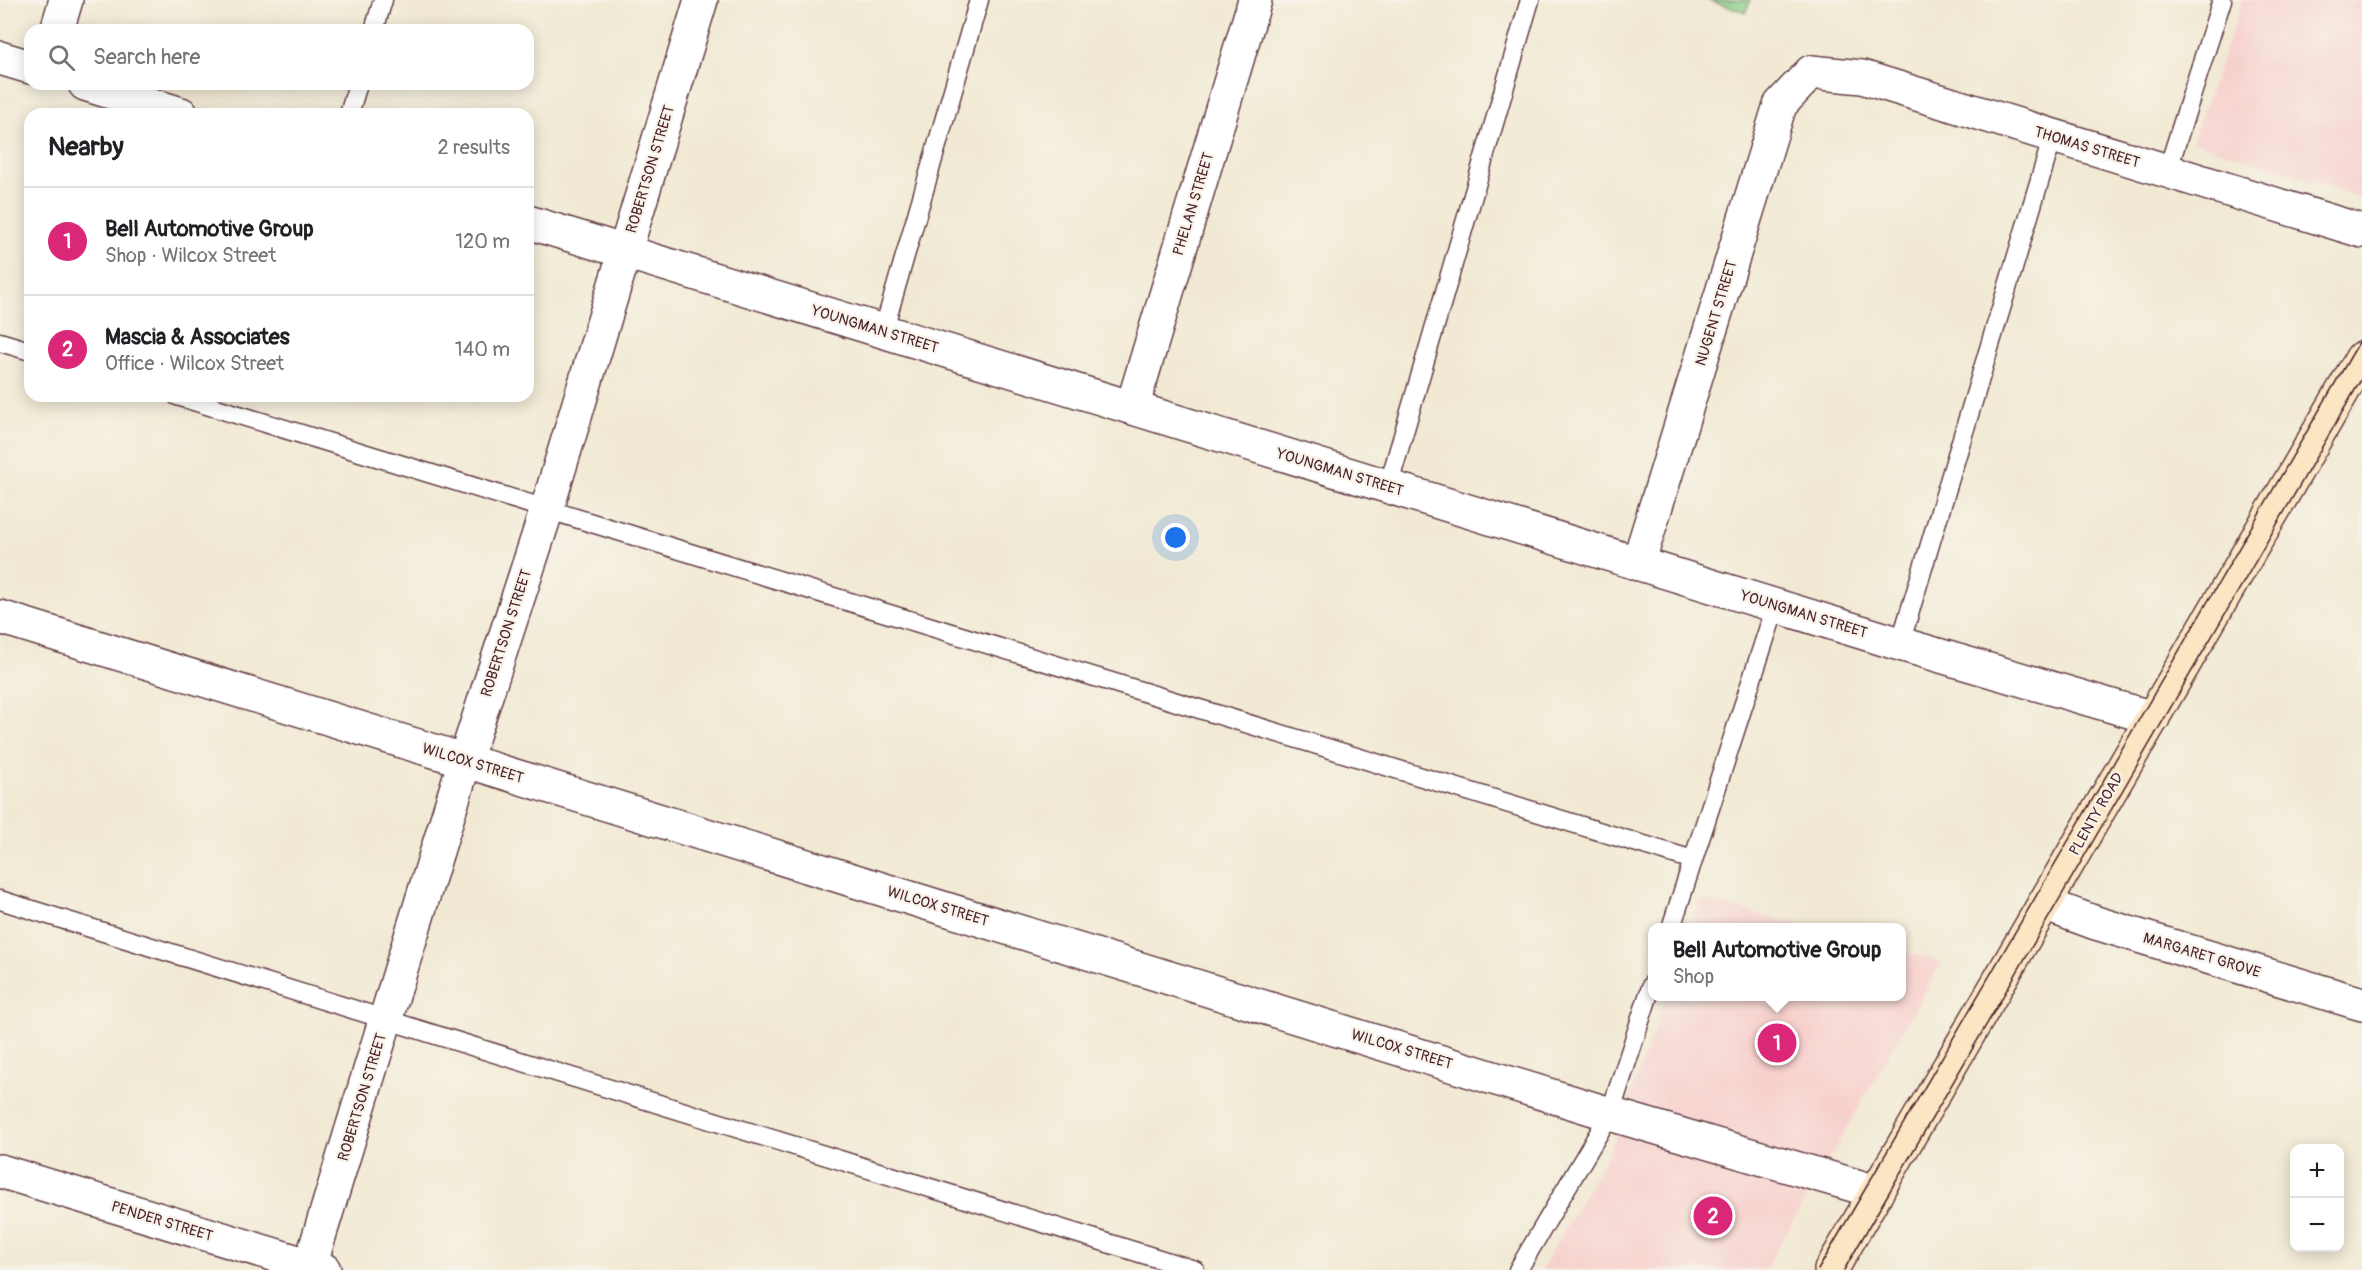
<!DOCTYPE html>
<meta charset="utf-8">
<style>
body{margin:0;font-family:Pangolin,sans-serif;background:#f6f6f6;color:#202124}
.controls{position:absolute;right:18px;bottom:18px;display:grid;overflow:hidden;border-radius:12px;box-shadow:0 3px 15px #0003}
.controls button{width:54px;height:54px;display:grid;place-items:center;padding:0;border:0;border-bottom:2px solid #e0e0e0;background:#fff;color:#202124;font:30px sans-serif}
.you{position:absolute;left:1176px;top:538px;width:21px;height:21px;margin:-15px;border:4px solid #fff;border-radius:50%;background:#1a73e8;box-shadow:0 0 0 9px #1a73e833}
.badge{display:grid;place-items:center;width:39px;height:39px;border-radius:50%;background:#db2777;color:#fff;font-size:20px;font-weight:700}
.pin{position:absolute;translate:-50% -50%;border:3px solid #fff;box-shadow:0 2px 6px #0006}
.popup{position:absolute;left:1648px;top:923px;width:258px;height:78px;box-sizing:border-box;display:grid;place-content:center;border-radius:12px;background:#fff;filter:drop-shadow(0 2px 4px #0005);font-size:20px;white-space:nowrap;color:#757577}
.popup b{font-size:22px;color:#202124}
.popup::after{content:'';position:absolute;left:50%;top:100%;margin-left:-12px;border:12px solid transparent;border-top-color:#fff}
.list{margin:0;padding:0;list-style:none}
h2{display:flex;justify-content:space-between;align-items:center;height:78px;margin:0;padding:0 24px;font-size:26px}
h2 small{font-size:20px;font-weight:400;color:#757577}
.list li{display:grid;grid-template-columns:39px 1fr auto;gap:18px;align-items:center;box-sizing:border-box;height:108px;padding:0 24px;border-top:2px solid #e0e0e0}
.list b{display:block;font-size:22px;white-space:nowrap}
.list p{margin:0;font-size:20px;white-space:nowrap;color:#757577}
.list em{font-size:20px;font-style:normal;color:#757577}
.icon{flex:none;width:33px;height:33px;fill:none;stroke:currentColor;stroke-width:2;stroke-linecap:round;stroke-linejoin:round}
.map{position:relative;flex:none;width:2362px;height:1270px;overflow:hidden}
.search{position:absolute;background:#fff;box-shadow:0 3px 15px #0003;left:24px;top:24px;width:510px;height:66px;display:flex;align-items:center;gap:15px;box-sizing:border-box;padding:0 21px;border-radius:18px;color:#757577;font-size:22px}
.panel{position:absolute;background:#fff;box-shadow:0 3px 15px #0003;left:24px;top:108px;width:510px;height:294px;border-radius:18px}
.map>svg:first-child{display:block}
</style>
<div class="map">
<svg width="2362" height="1270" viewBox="0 0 2362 1270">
<rect width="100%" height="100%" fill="#f7f3e8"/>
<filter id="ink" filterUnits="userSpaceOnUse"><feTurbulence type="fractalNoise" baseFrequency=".0167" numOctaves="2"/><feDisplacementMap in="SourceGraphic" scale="12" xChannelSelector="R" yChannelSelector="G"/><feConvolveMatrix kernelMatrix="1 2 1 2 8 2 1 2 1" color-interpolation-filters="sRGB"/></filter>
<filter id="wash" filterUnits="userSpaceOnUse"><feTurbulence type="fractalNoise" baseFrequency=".008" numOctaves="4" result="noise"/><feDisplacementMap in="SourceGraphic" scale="24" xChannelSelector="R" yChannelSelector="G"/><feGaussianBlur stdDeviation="1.35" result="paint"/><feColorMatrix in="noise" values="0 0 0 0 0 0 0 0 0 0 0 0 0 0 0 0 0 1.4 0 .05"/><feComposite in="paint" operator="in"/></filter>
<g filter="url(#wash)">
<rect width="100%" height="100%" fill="#f1e9d3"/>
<path fill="#f7d0cd" d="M 2243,0 L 2362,0 L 2362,198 L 2192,141 Z
M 1701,900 L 1807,927 L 1691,927 Z
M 1902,952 L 1942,962 L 1765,1270 L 1541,1270 L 1610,1150 L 1666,997 L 1902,996 Z"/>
<path fill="#8cd18c" stroke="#6b785c" stroke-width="1.5" d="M 1707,0 L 1750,0 L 1746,12 Z"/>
</g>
<g filter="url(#ink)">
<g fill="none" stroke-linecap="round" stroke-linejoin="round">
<defs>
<path id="service" d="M 374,30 L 383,0
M 349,114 L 358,84
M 2167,172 L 2222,0
M 883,332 L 979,0
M 0,342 L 30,351
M 177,396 L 1693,860
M 1388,487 L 1530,0
M 1900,644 L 2053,136
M 0,900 L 1195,1270
M 1671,928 L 1776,605
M 1518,1270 L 1610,1114 L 1652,984"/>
<path id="minor" d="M 57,30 L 66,0
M 0,58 L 30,67
M 85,84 L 181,114
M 528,222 L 1900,644 L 2153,718
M 1132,408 L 1255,0
M 1638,564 L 1780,105 L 1811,72 L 1862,77 L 2362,231
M 0,617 L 1610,1114 L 1877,1192
M 2044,904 L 2096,923 L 2362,1004
M 0,1171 L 324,1270
M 310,1266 L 465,760 L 547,509 L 701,0"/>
<path id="secondary" d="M 1831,1270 L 2362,358"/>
</defs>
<use href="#service" stroke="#633d44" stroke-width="21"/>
<use href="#minor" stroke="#633d44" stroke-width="36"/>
<use href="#secondary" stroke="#633d44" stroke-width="36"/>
<use href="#service" stroke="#fff" stroke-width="18"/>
<use href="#minor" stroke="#fff" stroke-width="33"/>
<use href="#secondary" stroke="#fbe6c4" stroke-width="33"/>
<path stroke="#4a1f2b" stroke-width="1.5" d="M 1818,1270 L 2362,337
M 1844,1270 L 2362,378"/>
</g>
</g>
<g text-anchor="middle" stroke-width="4.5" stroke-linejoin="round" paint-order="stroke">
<g font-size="15" fill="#4a1f2b" stroke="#f7f3e8">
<text transform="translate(2087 147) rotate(17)" y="5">THOMAS STREET</text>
<text transform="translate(650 169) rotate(-73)" y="5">ROBERTSON STREET</text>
<text transform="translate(1193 204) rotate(-73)" y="5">PHELAN STREET</text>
<text transform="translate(1716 313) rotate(-73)" y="5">NUGENT STREET</text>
<text transform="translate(875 329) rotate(17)" y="5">YOUNGMAN STREET</text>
<text transform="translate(1340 472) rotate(17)" y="5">YOUNGMAN STREET</text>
<text transform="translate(1804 614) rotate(17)" y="5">YOUNGMAN STREET</text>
<text transform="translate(506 633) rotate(-72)" y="5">ROBERTSON STREET</text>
<text transform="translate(473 763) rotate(17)" y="5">WILCOX STREET</text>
<text transform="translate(2096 814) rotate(-60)" y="5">PLENTY ROAD</text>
<text transform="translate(938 906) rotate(17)" y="5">WILCOX STREET</text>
<text transform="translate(2202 955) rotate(17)" y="5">MARGARET GROVE</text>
<text transform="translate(1402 1049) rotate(17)" y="5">WILCOX STREET</text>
<text transform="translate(362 1097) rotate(-73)" y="5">ROBERTSON STREET</text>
<text transform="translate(162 1221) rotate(17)" y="5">PENDER STREET</text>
</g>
</g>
</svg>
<div class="controls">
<button>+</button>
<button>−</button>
</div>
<div class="you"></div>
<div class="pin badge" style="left:1777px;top:1043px">1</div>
<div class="popup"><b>Bell Automotive Group</b>Shop</div>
<div class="pin badge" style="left:1713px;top:1216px">2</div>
<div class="search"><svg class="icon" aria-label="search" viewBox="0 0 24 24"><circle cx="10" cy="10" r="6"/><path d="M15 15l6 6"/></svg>Search here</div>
<section class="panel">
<h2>Nearby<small>2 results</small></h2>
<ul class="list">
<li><span class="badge">1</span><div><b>Bell Automotive Group</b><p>Shop · Wilcox Street</p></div><em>120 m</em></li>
<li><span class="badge">2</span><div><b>Mascia &amp; Associates</b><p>Office · Wilcox Street</p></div><em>140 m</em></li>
</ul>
</section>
</div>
